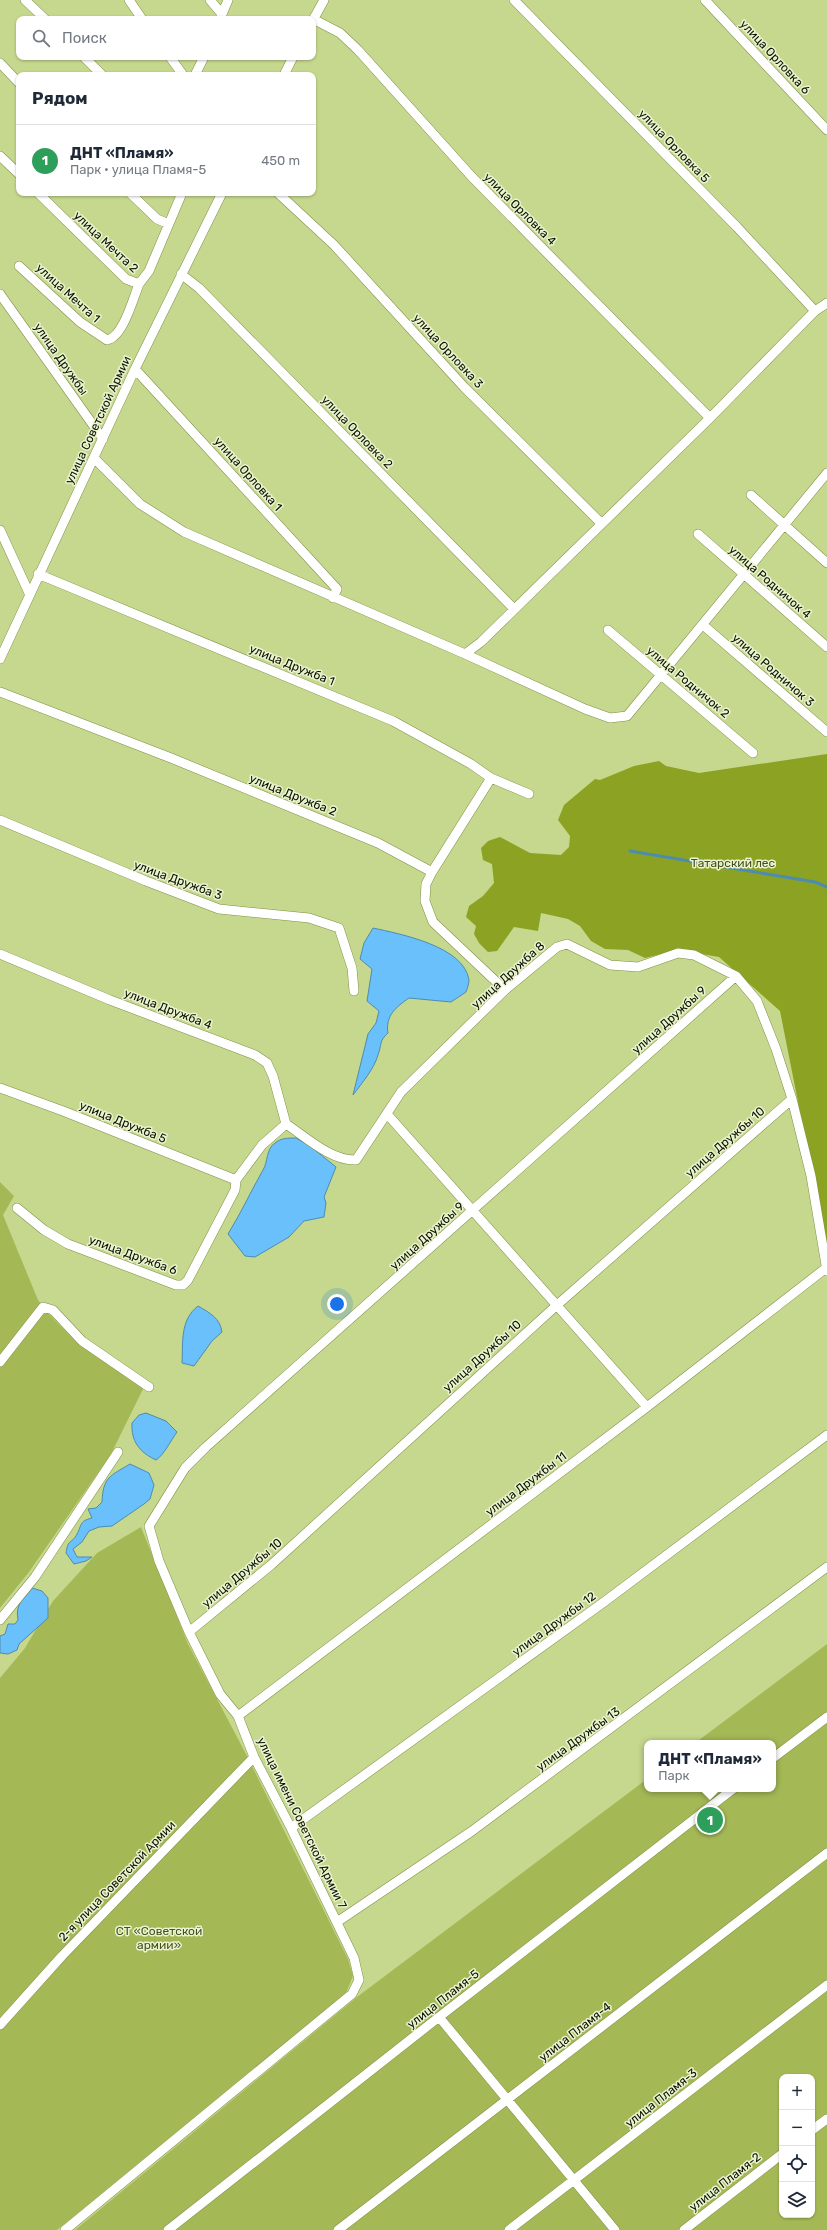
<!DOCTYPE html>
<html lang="ru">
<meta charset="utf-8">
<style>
body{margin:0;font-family:Rubik,sans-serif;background:#f6f6f7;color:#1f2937}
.controls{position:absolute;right:12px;bottom:12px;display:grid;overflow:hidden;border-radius:8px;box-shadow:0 1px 3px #0004}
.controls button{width:36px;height:36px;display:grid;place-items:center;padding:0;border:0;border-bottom:1px solid #e0e1e3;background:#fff;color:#1f2937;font:20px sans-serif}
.you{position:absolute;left:337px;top:1304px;width:14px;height:14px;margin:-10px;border:3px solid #fff;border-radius:50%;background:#1a73e8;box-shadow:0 0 0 6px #1a73e833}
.badge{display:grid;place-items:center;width:26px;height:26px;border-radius:50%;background:#d93025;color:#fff;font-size:13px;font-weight:700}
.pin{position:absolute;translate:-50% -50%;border:2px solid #fff;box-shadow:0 1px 4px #0006}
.popup{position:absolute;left:644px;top:1740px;width:132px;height:52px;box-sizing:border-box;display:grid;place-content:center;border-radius:8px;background:#fff;filter:drop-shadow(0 1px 3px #0005);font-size:13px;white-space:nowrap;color:#747a83}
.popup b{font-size:15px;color:#1f2937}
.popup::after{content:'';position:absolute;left:50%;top:100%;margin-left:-8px;border:8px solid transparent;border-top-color:#fff}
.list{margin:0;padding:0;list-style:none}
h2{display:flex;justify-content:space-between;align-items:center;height:52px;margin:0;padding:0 16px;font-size:17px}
h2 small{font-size:13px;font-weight:400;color:#747a83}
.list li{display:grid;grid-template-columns:26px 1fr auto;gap:12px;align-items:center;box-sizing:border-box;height:72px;padding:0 16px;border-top:1px solid #e0e1e3}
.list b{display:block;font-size:15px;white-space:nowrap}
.list p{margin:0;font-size:13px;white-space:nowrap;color:#747a83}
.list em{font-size:13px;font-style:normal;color:#747a83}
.icon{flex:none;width:22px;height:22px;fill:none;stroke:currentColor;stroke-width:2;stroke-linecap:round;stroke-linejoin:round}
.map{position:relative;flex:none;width:827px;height:2230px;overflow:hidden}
.search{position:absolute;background:#fff;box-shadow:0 1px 3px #0004;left:16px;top:16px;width:300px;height:44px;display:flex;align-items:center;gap:10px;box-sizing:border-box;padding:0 14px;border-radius:8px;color:#747a83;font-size:15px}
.panel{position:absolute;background:#fff;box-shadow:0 1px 3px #0004;left:16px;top:72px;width:300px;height:124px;border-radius:8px}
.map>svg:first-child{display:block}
</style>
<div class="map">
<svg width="827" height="2230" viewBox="0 0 827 2230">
<rect width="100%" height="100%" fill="#c5d88d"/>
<path fill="#a4b956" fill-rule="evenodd" d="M 0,1182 L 14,1196 L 3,1215 L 38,1300 L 47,1312 L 77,1343 L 90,1349 L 144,1387 L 111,1454 L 29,1572 L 0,1608 Z
M 141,1527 L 188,1644 L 247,1756 L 348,1959 L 353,1976 L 346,1993 L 57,2230 L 0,2230 L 0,1678 L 25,1648 L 53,1601 L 97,1553 Z
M 827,1644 L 827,2230 L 75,2230 L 357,1997 L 647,1779 L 647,1789 L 773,1789 L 773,1743 L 695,1743 ZM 782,2077 L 812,2077 L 812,2215 L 782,2215 Z"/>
<path fill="#8ca223" d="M 827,754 L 827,1248 L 780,1011 L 719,957 L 678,950 L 645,958 L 628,950 L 605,949 L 591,941 L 580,926 L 568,919 L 541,913 L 538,931 L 514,927 L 497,951 L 488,952 L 479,943 L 474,934 L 476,926 L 466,917 L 469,906 L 483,896 L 494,883 L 492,864 L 483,860 L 481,848 L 488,841 L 500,837 L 530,853 L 561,855 L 569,847 L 570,836 L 558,820 L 564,805 L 595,779 L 600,780 L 634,766 L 659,761 L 666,766 L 699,773 Z"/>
<path fill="#6ac0fa" stroke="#4e8caf" d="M 373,928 C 400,934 464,946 469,980 C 469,984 467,989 466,992 L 451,1002 L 409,998 C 396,1007 385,1016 388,1033 C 379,1041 382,1044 378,1055 C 374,1069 362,1083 353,1095 L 368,1034 L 376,1023 L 379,1011 L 367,1001 L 372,969 L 360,959 L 364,943 Z
M 296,1138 L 310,1146 L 336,1167 L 324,1197 L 326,1203 L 324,1217 L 304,1221 L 289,1237 L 255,1257 L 245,1256 L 228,1234 C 241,1213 251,1191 263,1170 C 268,1162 266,1149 275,1143 C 281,1138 288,1138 296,1138 Z
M 198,1306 C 210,1313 220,1318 222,1332 L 212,1341 L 194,1366 L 182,1363 C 183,1342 180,1320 198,1306 Z
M 146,1413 L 166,1421 L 177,1432 C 171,1440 164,1455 156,1460 C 139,1452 131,1441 132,1423 L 139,1415 Z
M 130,1464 L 149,1473 L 154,1485 L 150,1499 L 144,1504 L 112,1526 L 99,1527 L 89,1531 L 82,1542 L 73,1549 L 77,1557 L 92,1557 L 86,1561 L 74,1564 L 66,1553 C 68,1538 72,1544 77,1534 C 82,1525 79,1521 92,1518 L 88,1509 L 96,1508 L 102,1502 C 103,1477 110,1476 130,1464 Z
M 32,1588 L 42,1591 L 48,1598 L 48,1618 L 19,1644 L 17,1650 L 8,1654 L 0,1653 L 0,1636 L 5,1634 L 8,1624 L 15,1624 L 18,1620 C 15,1603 23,1601 32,1588 Z"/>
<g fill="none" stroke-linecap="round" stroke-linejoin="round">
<path stroke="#4e8caf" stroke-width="3" d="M 630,851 L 815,882 L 827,887"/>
<defs>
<path id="minor" d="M 25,0 L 45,19
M 129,0 L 142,19
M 210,0 L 222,14
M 514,0 L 737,227 L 815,311
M 705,0 L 827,130
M 220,19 L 228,0
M 313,19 L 340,33 L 358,50 L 472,177 L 710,418
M 313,20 L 324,0
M 84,57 L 102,75
M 170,57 L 183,75
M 0,63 L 19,83
M 195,75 L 204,57
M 284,75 L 293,57
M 0,156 L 19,174
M 38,193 L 126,279 L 139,284 L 149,271 L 182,193
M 130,193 L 157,219 L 169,224
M 278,193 L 334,245 L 464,387 L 601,523
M 19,266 L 80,322 L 107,340 C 123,337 133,299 139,284
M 181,274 L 199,288 L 514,609
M 0,294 L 103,439
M 135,369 L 337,589 L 333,598
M 94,458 L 140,504 L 184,532 L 465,654 L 585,709 L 610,718 L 627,716 L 827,473
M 751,495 L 827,563
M 0,530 L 29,593
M 698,534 L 827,647
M 38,574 L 393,721 L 471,764 L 491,778 L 529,794
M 703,625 L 827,732
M 608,630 L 753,753
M 465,654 L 481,642 L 710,418 L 815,311 L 827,303
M 0,659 L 135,369 L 222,193
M 0,692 L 171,758 L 378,843 L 432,872 L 426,884 L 425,901 L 433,922 L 505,990
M 0,820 L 146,881 L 219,909 L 309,918 L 339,928 L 352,968 L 354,991
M 432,872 L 491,778
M 0,954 L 110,1000 L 255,1055 L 267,1063 L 273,1076 L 286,1124
M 0,1088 L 63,1111 L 236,1180
M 387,1114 L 647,1407
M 286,1124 C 306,1137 331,1161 356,1160 L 401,1092 L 505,990 L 557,947 L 567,944 L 610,965 L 638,967 L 678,953 L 694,955 L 736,976 L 757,1001 L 776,1049 L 792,1099 L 811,1176 L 827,1271
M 236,1180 L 262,1145 L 286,1124
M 17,1208 L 44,1230 L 68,1244 L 176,1285 L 183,1285 L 188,1280 L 235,1190 L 236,1180
M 0,1362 L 43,1307 L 53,1310 L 82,1341 L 149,1387
M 0,1620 L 35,1577 L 118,1452
M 189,1632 L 271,1565 L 557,1305 L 792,1099
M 238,1716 L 647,1407 L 826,1268
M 773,1758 L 827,1717
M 291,1828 L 604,1602 L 827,1435
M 337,1922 L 472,1831 L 827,1567
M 439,2017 L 615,2230
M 0,2025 L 62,1956 L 254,1757
M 812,2130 L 827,2119
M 65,2230 L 352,1994 L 359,1980 L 354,1958 L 291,1828 L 254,1757 L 238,1716 L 220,1694 L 189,1632 L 159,1561 L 149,1526 L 185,1468 L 206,1447 L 736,976
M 168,2230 L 439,2017 L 733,1789
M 338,2230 L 827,1853
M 509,2230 L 827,1985
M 684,2230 L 782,2154"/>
</defs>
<use href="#minor" stroke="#809047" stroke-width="10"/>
<use href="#minor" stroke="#fff" stroke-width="9"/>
</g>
<g text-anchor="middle" stroke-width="3" stroke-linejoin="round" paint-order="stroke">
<g font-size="12" fill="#0c1100" stroke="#eaf4cf">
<text transform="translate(775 57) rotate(47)" y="4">улица Орловка 6</text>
<text transform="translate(674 146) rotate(46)" y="4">улица Орловка 5</text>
<text transform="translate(520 209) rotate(45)" y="4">улица Орловка 4</text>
<text transform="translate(106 242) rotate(43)" y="4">улица Мечта 2</text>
<text transform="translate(68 293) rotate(42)" y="4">улица Мечта 1</text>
<text transform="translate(448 351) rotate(47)" y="4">улица Орловка 3</text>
<text transform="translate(61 359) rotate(55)" y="4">улица Дружбы</text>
<text transform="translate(98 420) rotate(-65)" y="4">улица Советской Армии</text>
<text transform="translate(357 432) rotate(46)" y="4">улица Орловка 2</text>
<text transform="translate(248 474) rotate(48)" y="4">улица Орловка 1</text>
<text transform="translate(770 582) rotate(41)" y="4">улица Родничок 4</text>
<text transform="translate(292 665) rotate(22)" y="4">улица Дружба 1</text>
<text transform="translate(773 670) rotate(41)" y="4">улица Родничок 3</text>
<text transform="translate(688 682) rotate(40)" y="4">улица Родничок 2</text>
<text transform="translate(293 795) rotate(22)" y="4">улица Дружба 2</text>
<text transform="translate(178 880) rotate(20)" y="4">улица Дружба 3</text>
<text transform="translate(508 975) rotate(-42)" y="4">улица Дружба 8</text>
<text transform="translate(168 1009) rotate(21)" y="4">улица Дружба 4</text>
<text transform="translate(669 1020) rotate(-42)" y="4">улица Дружбы 9</text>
<text transform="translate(123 1122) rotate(22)" y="4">улица Дружба 5</text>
<text transform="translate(725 1142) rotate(-41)" y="4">улица Дружбы 10</text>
<text transform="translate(427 1236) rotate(-42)" y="4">улица Дружбы 9</text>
<text transform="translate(133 1255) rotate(20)" y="4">улица Дружба 6</text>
<text transform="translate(482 1356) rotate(-42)" y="4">улица Дружбы 10</text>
<text transform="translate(526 1484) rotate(-37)" y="4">улица Дружбы 11</text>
<text transform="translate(242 1573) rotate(-40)" y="4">улица Дружбы 10</text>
<text transform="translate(554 1624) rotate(-36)" y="4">улица Дружбы 12</text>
<text transform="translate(578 1739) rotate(-36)" y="4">улица Дружбы 13</text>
<text transform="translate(302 1823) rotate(64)" y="4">улица имени Советской Армии 7</text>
<text transform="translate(117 1881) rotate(-46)" y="4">2-я улица Советской Армии</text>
<text transform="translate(443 1999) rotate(-38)" y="4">улица Пламя-5</text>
<text transform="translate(575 2032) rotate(-38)" y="4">улица Пламя-4</text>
<text transform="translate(661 2098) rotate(-38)" y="4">улица Пламя-3</text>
<text transform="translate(725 2182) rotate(-38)" y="4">улица Пламя-2</text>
</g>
<g font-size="12" fill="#454f1f" stroke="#eaf4cf">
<text x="733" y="867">Татарский лес</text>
<text x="159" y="1935">СТ «Советской<tspan x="159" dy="14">армии»</tspan></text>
</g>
</g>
</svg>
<div class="controls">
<button>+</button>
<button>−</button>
<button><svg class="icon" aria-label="locate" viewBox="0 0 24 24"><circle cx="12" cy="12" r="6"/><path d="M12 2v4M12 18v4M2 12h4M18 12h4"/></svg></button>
<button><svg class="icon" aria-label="layers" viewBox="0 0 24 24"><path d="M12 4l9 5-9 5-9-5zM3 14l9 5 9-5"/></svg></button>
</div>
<div class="you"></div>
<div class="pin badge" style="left:710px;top:1820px;background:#2e9e5b">1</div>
<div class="popup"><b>ДНТ «Пламя»</b>Парк</div>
<div class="search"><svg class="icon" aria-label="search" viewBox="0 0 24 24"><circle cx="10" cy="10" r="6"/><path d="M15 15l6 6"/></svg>Поиск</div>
<section class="panel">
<h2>Рядом<small></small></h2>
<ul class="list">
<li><span class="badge" style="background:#2e9e5b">1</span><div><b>ДНТ «Пламя»</b><p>Парк · улица Пламя-5</p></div><em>450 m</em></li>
</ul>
</section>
</div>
